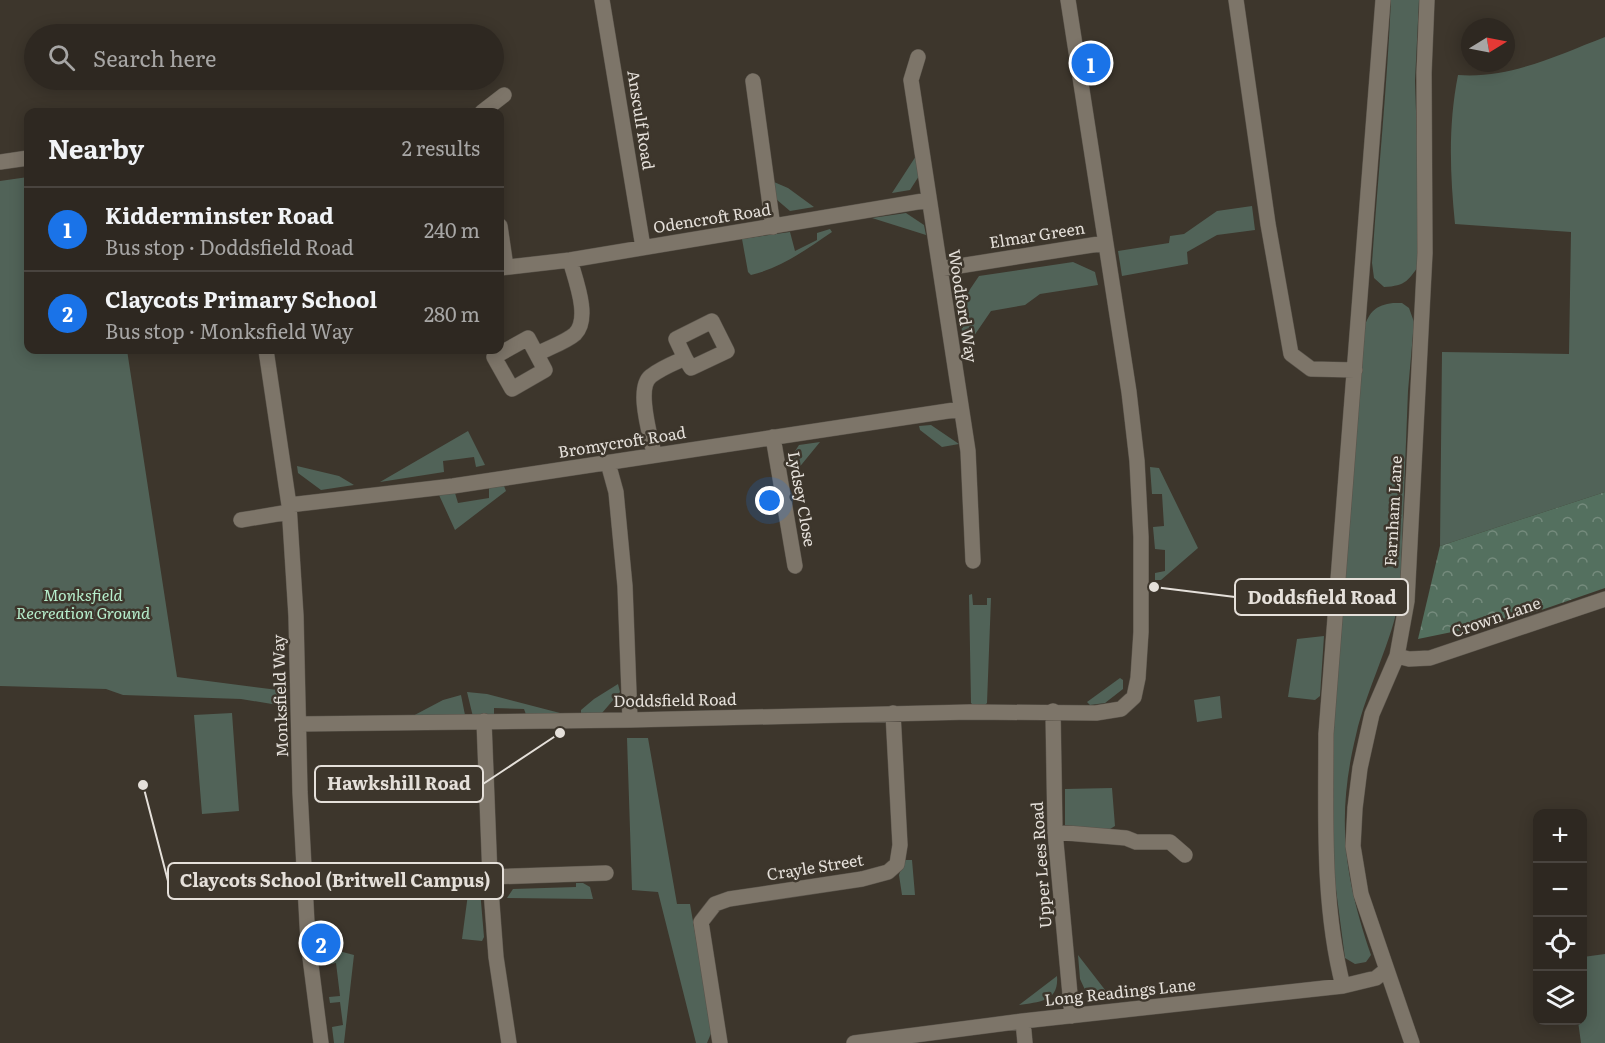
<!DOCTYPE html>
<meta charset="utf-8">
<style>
body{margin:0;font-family:Literata,serif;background:#3a342e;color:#f1f3f6}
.controls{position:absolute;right:18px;bottom:18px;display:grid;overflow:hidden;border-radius:12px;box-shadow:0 3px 15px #0003}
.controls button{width:54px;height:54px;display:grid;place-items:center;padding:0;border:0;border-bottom:2px solid #49443f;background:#2e2821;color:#f1f3f6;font:30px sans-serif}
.compass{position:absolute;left:1461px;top:18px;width:54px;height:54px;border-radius:50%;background:#2e2821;box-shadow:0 3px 15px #0003;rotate:80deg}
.you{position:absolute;left:770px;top:501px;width:21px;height:21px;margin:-15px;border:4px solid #fff;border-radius:50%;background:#1a73e8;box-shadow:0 0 0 9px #1a73e833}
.badge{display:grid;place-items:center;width:39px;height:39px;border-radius:50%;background:#1a73e8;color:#fff;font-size:20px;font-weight:700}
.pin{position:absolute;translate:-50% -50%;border:3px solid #fff;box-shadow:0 2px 6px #0006}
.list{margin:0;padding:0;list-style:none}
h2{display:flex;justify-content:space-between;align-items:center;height:78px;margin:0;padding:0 24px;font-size:26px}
h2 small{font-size:20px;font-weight:400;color:#a7a6a5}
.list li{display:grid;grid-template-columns:39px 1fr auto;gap:18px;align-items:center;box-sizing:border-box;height:84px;padding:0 24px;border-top:2px solid #49443f}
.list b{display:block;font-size:22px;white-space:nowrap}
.list p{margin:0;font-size:20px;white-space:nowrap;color:#a7a6a5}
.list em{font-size:20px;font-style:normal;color:#a7a6a5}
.icon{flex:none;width:33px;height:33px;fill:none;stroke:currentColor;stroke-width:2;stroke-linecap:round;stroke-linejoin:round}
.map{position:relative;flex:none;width:1605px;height:1043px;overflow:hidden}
.search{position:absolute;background:#2e2821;box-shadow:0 3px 15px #0003;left:24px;top:24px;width:480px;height:66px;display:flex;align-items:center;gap:15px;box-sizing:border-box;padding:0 21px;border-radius:33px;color:#a7a6a5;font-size:22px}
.panel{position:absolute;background:#2e2821;box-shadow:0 3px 15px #0003;left:24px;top:108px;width:480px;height:246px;border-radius:12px}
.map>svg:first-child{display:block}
</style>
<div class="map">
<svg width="1605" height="1043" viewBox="0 0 1605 1043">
<defs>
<pattern id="forest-crowns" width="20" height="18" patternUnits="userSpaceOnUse" patternTransform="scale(1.5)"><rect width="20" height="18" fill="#54705f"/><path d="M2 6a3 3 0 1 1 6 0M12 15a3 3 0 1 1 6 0" fill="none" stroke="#758b7d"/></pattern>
</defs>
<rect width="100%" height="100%" fill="#3d362c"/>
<path fill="#516358" d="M 1391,0 L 1419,0 L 1415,81 L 1421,262 C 1409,280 1406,286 1384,287 L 1374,278 L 1372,263 C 1378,175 1387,88 1391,0 Z
M 1605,37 L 1605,492 L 1440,546 L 1442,352 L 1569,354 L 1571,232 L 1455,224 C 1450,173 1448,126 1458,75 C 1510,79 1558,55 1605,37 Z
M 916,156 L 919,176 L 910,190 L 892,193 Z
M 28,177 L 28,350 L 127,350 L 177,677 L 286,691 L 284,706 L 241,699 L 123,695 L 106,689 L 0,686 L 0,181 Z
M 774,182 L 788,188 L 814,207 L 790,211 L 776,199 Z
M 1252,206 L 1255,230 L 1217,235 L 1187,252 L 1188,264 L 1122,276 L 1118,251 L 1169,243 L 1170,236 L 1184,234 L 1217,211 Z
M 906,213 L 924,225 L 926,235 L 872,218 Z
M 830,229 L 832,232 C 807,249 781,268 751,275 L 748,272 L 742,239 L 790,232 L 795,251 L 817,240 L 817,233 Z
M 1073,262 L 1095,272 L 1098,285 L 1040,294 L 1025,305 L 991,311 L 965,349 L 958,307 L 979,276 Z
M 1393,303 L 1402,303 L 1409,308 L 1414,322 L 1408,391 L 1400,595 C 1392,643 1367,687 1356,735 C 1336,817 1344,876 1371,955 L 1366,962 L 1355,964 L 1345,958 L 1332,859 L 1329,752 L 1364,328 C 1369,312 1376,305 1393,303 Z
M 931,425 L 959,444 L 942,447 L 920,430 L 919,426 Z
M 468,431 L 485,465 L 476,467 L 474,457 L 443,461 L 444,472 L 380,482 Z
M 820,442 L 793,475 L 790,459 L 799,445 Z
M 297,466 L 339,476 L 354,485 L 321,490 L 298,473 Z
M 1150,467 L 1159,468 L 1198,548 L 1161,580 L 1155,580 L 1155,573 L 1165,571 L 1165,550 L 1155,549 L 1153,527 L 1164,526 L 1162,494 L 1152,494 Z
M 504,486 L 506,491 L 455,530 L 439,495 L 455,493 L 458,503 L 489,498 L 489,488 Z
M 972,594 L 973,605 L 987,605 L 987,598 L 991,598 L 987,703 L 984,706 L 973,705 L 971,703 L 969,595 Z
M 1324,636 L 1320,696 L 1315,700 L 1288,697 L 1297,639 Z
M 1120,678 L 1123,680 L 1123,689 L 1105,703 L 1090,705 L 1087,702 Z
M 618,684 L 620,692 L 602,713 L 581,713 L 581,710 L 594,699 Z
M 467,692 L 487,694 L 560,713 L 561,718 L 528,720 L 524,709 L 494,708 L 494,721 L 474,721 Z
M 461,695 L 466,720 L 409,718 L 443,700 Z
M 1220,696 L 1222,718 L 1197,722 L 1194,700 Z
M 232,713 L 239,811 L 202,814 L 194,715 Z
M 627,738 L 648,738 L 677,904 L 690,904 L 712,1031 L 707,1043 L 696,1043 L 658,892 L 632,890 Z
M 1112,788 L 1115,826 L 1105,832 L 1065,830 L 1065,789 Z
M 904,860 L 912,860 L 915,895 L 902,895 L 899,875 Z
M 479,878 L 484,937 L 482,941 L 462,939 L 470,879 Z
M 576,883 L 583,883 L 590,887 L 593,899 L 507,898 L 513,889 L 576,887 Z
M 335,950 L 354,955 L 344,1043 L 334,1043 L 332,1027 L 343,1025 L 340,1002 L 330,1003 L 329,997 L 340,996 L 336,963 L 326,965 L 330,951 Z
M 1605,954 L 1605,1043 L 1581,1043 L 1578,1021 L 1582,1020 L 1583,957 Z
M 1078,955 L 1109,995 L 1096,996 L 1086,992 L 1080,979 Z
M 1057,976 C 1059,1002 1040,1002 1019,1005 Z"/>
<path fill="url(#forest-crowns)" d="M 1605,492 L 1605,588 L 1515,619 L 1418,639 L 1440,546 Z"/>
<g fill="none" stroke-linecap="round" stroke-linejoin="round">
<defs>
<path id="minor" d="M 602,0 L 643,247
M 1236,0 L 1268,224 L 1291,354 L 1311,369 L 1355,370
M 918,57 L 911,80 L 968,451 L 973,561
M 753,81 L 773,227
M 482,112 L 504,95
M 0,162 L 28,158
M 500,226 L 506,267
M 500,268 L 570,260 L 929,200
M 940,269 L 1105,243
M 528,338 L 545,370 L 512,389 L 494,357 Z
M 266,350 L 289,505 L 296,616 L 300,792 L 308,942 L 321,1043
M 537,354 C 548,348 566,342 575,334 C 591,318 575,279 570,260
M 773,437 L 795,566
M 654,454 C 651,437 635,388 651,376 C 661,368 674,363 685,358 L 676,339 L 712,321 L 727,351 L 691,368 L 685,358
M 608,463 L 616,492 L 625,586 L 630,720
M 289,505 L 453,486 L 961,409
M 241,520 L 289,512
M 1397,656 L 1409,659 L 1430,658 L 1605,599
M 1053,711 L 1055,832 L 1072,1016
M 484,721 L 490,877 L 496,957 L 509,1043
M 300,724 L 630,720 L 970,712 L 1096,713 L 1121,709 L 1134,697 L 1138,678 L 1141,632 L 1141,537 L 1137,461 L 1129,392 L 1068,0
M 1055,832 L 1126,838 L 1136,842 L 1170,842 L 1185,855
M 490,877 L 606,873
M 1343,986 C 1322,904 1326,818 1326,734 L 1383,0
M 1023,1021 L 1025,1043
M 720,1043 L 701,922 L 715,904 L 729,899 L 862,879 L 888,872 L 897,864 L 900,845 L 893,713
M 854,1043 L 1023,1021 L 1343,986 L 1376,978 L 1386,970
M 1412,1043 L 1361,894 L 1353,846 L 1355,808 L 1360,768 L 1372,714 L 1397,656 L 1407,601 L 1425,253 L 1424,73 L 1427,0"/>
</defs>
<use href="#minor" stroke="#5a544b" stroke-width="16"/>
<use href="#minor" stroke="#7d7569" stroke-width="15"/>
</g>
<g text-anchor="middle" stroke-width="5" stroke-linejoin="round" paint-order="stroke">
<g font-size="16" fill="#e5e0da" stroke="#3d362c">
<text transform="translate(641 120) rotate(81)" y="6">Ansculf Road</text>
<text transform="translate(712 218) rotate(-9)" y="6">Odencroft Road</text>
<text transform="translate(1037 235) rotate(-9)" y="6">Elmar Green</text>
<text transform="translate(963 306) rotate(81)" y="6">Woodford Way</text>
<text transform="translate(622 442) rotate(-9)" y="6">Bromycroft Road</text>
<text transform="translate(802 499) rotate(80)" y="6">Lydsey Close</text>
<text transform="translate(1393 511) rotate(-87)" y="6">Farnham Lane</text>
<text transform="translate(1496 617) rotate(-19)" y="6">Crown Lane</text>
<text transform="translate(280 696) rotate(-92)" y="6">Monksfield Way</text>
<text transform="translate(675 700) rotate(-1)" y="6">Doddsfield Road</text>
<text transform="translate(1041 865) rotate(-94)" y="6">Upper Lees Road</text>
<text transform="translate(815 867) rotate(-9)" y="6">Crayle Street</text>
<text transform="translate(1120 992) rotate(-6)" y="6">Long Readings Lane</text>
</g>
<g font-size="16" font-style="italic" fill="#b7eecc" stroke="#3d362c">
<text x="83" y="601">Monksfield<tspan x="83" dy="18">Recreation Ground</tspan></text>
</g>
</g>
<path fill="none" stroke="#e5e0da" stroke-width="2" d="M1154 587L1235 597M560 733L483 784M143 785L168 881"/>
<g fill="#e5e0da" stroke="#3d362c" stroke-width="2">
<circle cx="1154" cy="587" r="6"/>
<circle cx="560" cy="733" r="6"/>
<circle cx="143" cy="785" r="6"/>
</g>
<g fill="#3d362c" stroke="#e5e0da" stroke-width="2">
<rect x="1235" y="579" width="173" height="36" rx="6"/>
<rect x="315" y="766" width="168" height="36" rx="6"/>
<rect x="168" y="863" width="335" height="36" rx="6"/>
</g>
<g font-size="18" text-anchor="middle" font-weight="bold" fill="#e5e0da">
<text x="1322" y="604">Doddsfield Road</text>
<text x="399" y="790">Hawkshill Road</text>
<text x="335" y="887">Claycots School (Britwell Campus)</text>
</g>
</svg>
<div class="controls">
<button>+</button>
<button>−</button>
<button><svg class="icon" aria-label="locate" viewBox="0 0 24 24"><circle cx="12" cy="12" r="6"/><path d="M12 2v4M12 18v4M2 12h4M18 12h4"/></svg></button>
<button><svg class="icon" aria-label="layers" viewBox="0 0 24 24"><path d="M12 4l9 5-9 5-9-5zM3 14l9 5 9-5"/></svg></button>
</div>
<svg class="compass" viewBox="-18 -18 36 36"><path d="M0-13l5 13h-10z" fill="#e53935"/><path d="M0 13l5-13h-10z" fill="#a7a6a5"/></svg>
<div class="you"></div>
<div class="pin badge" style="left:1091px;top:63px">1</div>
<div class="pin badge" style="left:321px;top:943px">2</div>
<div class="search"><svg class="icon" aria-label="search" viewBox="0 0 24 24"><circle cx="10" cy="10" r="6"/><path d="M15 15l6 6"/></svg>Search here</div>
<section class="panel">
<h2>Nearby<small>2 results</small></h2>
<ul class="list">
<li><span class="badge">1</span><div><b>Kidderminster Road</b><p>Bus stop · Doddsfield Road</p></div><em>240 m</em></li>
<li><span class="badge">2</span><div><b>Claycots Primary School</b><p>Bus stop · Monksfield Way</p></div><em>280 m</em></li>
</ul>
</section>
</div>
